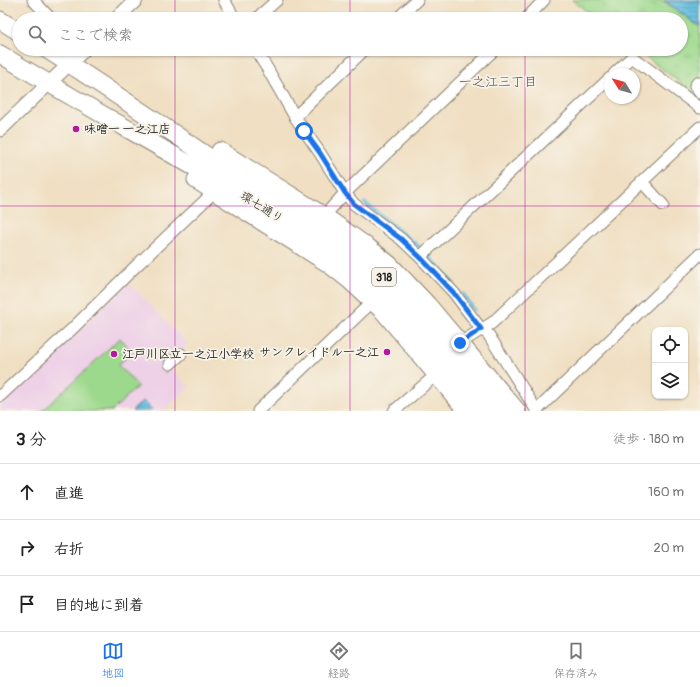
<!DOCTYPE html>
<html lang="ja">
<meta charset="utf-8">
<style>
body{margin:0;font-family:Pangolin,"Klee One",sans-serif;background:#f6f6f6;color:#222}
.controls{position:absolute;right:12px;bottom:12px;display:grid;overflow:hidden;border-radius:8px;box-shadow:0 1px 3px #0004}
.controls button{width:36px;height:36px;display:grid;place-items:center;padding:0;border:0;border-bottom:1px solid #e0e0e0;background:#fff;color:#222;font:20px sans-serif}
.compass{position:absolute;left:604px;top:68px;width:36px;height:36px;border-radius:50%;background:#fff;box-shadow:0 1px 3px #0004;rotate:307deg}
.stop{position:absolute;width:12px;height:12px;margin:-9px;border:3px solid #1a73e8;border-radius:50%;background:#fff}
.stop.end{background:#1a73e8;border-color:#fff;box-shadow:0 1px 4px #0008}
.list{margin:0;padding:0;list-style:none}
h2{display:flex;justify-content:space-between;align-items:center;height:52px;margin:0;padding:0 16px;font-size:17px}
h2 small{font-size:13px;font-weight:400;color:#767676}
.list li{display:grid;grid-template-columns:26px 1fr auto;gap:12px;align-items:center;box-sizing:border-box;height:56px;padding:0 16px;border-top:1px solid #e0e0e0}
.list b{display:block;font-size:15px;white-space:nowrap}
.list em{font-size:13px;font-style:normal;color:#767676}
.icon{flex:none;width:22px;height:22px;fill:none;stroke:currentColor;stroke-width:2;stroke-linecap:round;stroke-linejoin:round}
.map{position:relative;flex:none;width:700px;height:411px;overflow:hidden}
.search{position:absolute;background:#fff;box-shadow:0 1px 3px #0004;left:12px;right:12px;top:12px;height:44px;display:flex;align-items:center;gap:10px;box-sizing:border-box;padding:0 14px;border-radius:22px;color:#767676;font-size:15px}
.sheet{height:220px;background:#fff}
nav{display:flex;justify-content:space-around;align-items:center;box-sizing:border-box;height:56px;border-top:1px solid #e0e0e0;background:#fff;font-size:11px;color:#767676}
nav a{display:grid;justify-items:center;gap:2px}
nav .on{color:#1a73e8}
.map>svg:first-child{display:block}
</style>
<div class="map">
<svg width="700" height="411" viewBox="0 0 700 411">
<defs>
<pattern id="grass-tufts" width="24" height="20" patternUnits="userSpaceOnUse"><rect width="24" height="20" fill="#9dd98d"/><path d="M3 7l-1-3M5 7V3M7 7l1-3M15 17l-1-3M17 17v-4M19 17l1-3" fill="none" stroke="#87ba79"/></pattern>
<pattern id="water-rules" width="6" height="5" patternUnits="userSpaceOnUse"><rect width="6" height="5" fill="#65bfe2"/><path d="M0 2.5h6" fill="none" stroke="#529ab6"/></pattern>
</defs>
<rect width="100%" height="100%" fill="#f7f3e8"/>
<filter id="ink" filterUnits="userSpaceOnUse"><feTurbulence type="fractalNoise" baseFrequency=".025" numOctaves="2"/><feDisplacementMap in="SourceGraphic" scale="8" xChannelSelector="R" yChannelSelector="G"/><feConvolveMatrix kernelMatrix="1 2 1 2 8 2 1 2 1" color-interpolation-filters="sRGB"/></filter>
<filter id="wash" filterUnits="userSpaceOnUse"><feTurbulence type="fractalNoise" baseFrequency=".012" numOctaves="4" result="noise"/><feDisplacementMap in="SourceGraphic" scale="16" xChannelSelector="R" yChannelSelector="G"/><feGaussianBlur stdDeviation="0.9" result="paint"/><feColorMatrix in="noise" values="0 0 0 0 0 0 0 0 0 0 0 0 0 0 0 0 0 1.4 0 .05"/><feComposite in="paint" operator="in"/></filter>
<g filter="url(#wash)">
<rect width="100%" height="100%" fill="#f0dfc2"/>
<path fill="#eed0e7" d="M 128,282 L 188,344 L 167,365 L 189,387 L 163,411 L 0,411 L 0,399 L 19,385 Z"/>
<path fill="url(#grass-tufts)" stroke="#5c7a54" d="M 572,0 L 662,0 L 700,27 L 700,98 L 636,49 L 681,49 L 681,19 L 597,19 Z"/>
<path fill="#9dd98d" stroke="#5c7a54" d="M 120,338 L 132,352 L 118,365 L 138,386 L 112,411 L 42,411 Z"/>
<path fill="url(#water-rules)" stroke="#406e7f" d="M 664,0 L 700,0 L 700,26 L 695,23 Z
M 143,401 L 152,409 L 150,411 L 132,411 Z"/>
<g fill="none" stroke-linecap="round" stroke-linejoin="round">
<path stroke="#65bfe2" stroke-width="3.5" d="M 365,203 L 422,249
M 427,254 L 454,284
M 463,294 L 474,310"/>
</g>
</g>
<g filter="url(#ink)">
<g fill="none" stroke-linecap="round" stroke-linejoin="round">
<defs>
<path id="minor" d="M 33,0 L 51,19
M 224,0 L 235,19
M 256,19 L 277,0
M 397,19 L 417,0
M 526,19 L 544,0
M 255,49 L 267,68 L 295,117 L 320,153 L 345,193 L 354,204 L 401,239 L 420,257 L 454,293 L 481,329 L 488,334 L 537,411
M 614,74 L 632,57 L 700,108
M 700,83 L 697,83 L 695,86 L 700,93
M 295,117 L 365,49
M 642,182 L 663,205
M 324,216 L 345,193 L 495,49
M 420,257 L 610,78
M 460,343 L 492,323 L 700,127
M 170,364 L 181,354
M 0,396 L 73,328 L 136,266 L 214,192
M 258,411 L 373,301
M 394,411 L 437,374
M 536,411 L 700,254"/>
<path id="tertiary" d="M 116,19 L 136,0
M 0,130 L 85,49"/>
<path id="primary" d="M 0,20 L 19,32
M 46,49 C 111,90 174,134 237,176 C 284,206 333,232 375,269 C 423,310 460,363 500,411
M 0,54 C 84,106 171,152 255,203 C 294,227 333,249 367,278 C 411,317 446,366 483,411
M 220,151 L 324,216 L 369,248 L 390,265 L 427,304 L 517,411
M 196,180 L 329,264 L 348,279 L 383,311 L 467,411"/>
</defs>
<use href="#minor" stroke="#867e6f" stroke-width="13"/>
<use href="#tertiary" stroke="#867e6f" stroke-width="15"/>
<use href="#primary" stroke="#867e6f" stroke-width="19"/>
<use href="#minor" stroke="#fff" stroke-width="11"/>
<use href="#tertiary" stroke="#fff" stroke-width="13"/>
<use href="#primary" stroke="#fff" stroke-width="17"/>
</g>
</g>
<g fill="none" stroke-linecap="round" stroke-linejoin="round" filter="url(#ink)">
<path stroke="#1a73e8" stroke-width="5" d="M 304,131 L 320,153 L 345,193 L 354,204 L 401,239 L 420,257 L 454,293 L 481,329 L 460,343"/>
</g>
<path fill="none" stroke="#b5179e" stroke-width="1" stroke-opacity="0.55" d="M 175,0 L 175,19M 350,0 L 350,19M 525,0 L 525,19M 175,49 L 175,411M 350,49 L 350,411M 525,49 L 525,411M 0,206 L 700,206"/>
<g fill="#b5179e" stroke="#f7f3e8" stroke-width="1.5">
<circle cx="76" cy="129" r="4"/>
<circle cx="387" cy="352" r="4"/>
<circle cx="114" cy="354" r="4"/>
</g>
<g text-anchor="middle" stroke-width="3.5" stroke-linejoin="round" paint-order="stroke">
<rect fill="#f7f3e8" stroke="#5e5c59" stroke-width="1" x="372" y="268" width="24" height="18" rx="3"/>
<g font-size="11" font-weight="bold" fill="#1c1c1c">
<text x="384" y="281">318</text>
</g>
<g font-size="12" font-weight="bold" fill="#1c1c1c" stroke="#f7f3e8" text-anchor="start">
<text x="84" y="133">味噌一 一之江店</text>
<text x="379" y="356" text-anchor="end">サンクレイドル一之江</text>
<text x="122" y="358">江戸川区立一之江小学校</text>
</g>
<g font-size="12" fill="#1c1c1c" stroke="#f7f3e8">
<text transform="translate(262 207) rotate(32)" y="4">環七通り</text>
</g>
<g font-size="13" fill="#5a4a50" stroke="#f7f3e8">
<text x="498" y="86">一之江三丁目</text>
</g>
</g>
</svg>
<div class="controls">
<button><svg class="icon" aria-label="locate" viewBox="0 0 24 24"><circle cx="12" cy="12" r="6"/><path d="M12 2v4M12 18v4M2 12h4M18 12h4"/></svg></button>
<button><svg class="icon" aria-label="layers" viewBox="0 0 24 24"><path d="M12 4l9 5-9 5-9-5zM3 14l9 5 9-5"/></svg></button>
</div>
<svg class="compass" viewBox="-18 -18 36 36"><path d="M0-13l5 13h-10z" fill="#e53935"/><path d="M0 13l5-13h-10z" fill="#767676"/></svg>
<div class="stop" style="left:304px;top:131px"></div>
<div class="stop end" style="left:460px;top:343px"></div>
<div class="search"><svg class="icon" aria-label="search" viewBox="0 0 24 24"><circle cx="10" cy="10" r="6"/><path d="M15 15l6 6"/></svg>ここで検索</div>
</div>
<section class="sheet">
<h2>3 分<small>徒歩 · 180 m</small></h2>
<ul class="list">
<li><svg class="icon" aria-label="ahead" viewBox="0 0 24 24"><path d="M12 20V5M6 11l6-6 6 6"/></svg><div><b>直進</b></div><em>160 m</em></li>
<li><svg class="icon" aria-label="right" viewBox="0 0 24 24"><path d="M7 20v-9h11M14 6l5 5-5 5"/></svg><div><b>右折</b></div><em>20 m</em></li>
<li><svg class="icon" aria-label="arrive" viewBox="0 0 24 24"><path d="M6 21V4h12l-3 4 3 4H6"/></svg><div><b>目的地に到着</b></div></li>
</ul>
</section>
<nav>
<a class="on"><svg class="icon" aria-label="map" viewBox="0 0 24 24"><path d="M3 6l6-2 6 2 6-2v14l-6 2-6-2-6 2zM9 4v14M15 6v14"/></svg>地図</a>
<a><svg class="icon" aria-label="directions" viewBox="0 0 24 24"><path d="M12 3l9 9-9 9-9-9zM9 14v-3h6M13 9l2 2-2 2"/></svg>経路</a>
<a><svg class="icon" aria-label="saved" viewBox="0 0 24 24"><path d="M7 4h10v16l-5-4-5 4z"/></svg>保存済み</a>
</nav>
